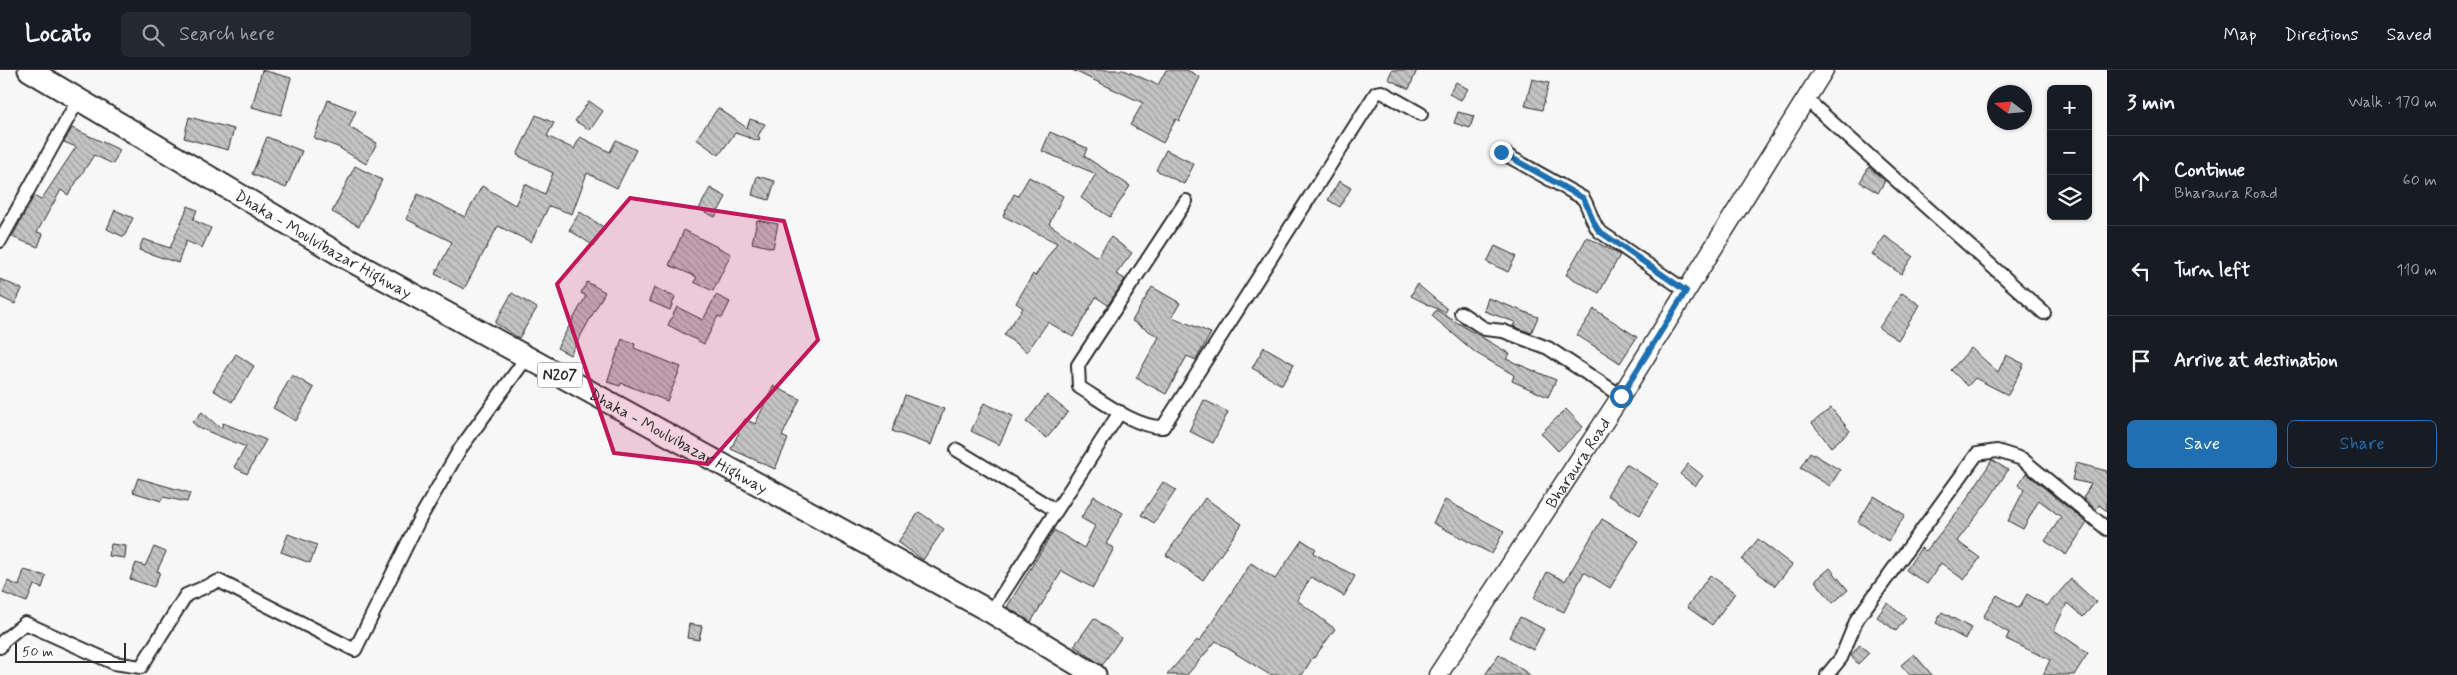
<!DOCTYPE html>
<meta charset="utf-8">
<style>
body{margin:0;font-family:Mynerve,sans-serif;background:#242831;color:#f1f3f6}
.controls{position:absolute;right:15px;top:15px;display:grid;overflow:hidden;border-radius:8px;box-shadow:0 1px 4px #0004}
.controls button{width:45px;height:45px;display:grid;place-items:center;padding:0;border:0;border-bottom:1px solid #363941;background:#171b24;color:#f1f3f6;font:25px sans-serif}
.compass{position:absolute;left:1987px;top:15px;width:45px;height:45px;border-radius:50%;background:#171b24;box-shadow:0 1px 4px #0004;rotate:286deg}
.scale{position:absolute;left:15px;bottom:12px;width:111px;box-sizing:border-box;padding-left:5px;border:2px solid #2b2b2b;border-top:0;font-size:14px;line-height:18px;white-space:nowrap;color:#2b2b2b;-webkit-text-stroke:4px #fff;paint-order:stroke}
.stop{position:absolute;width:15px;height:15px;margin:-11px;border:4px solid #1f6fb2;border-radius:50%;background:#fff}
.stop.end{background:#1f6fb2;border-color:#fff;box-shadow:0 1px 5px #0008}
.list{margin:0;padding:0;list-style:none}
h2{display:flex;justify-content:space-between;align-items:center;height:65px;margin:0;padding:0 20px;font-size:21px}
h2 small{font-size:16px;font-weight:400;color:#9ea1a6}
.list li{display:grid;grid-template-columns:32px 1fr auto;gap:15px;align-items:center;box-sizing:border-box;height:90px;padding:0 20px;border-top:1px solid #363941}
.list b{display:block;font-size:19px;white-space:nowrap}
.list p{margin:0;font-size:16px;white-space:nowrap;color:#9ea1a6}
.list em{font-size:16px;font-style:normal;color:#9ea1a6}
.actions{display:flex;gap:10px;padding:15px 20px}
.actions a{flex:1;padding:11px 0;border:1px solid #1f6fb2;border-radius:8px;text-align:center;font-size:18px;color:#1f6fb2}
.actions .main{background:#1f6fb2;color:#fff}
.icon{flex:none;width:28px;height:28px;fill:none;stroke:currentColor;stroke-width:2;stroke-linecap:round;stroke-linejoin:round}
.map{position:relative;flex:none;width:2107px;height:605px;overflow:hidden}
header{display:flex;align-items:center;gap:30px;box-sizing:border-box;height:70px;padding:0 25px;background:#171b24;border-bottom:1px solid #363941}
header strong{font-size:24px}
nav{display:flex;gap:28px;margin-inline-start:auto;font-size:18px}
.search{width:350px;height:45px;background:#242831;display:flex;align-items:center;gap:12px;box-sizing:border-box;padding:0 18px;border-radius:8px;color:#9ea1a6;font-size:19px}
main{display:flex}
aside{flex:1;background:#171b24}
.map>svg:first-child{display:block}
</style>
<header>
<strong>Locato</strong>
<div class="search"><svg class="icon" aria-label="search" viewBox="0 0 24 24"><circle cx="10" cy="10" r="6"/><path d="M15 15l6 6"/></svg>Search here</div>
<nav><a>Map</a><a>Directions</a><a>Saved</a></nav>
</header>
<main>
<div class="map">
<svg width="2107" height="605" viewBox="0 0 2107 605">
<defs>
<pattern id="building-back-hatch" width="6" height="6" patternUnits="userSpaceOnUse" patternTransform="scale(1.25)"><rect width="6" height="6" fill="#c4c4c4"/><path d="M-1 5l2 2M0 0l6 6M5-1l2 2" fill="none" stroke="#9f9f9f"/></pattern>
</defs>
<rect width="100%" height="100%" fill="#f7f7f7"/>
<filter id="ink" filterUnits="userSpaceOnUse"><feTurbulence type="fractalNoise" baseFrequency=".02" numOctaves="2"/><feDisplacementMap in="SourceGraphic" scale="10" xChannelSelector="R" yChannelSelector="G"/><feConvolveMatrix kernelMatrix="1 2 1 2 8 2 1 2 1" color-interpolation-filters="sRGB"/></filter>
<g filter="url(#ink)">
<path fill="url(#building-back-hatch)" stroke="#2b2b2b" d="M 262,0 L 291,8 L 281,45 L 252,37 Z
M 1072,0 L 1124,0 L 1158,15 L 1166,0 L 1187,0 L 1200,7 L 1179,51 L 1176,49 L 1163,73 L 1130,55 L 1143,33 Z
M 1392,0 L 1417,0 L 1409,19 L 1388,9 Z
M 1532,9 L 1549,13 L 1542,40 L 1525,36 Z
M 1456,12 L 1468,19 L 1461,30 L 1449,24 Z
M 328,30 L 356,41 L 349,57 L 377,73 L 366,94 L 338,77 L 314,68 Z
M 589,31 L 603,41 L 590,60 L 575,51 Z
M 718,38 L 747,58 L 750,49 L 765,54 L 758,66 L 760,68 L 759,71 L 735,63 L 719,85 L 696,69 Z
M 1458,42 L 1474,46 L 1470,58 L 1454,53 Z
M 536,45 L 554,53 L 547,66 L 574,79 L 580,67 L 610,82 L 616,70 L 636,80 L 617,118 L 587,103 L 572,144 L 549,136 L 531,172 L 498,156 L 464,219 L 435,204 L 452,172 L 406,149 L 418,124 L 465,147 L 482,116 L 515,135 L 525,114 L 545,124 L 553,103 L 517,85 Z
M 189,47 L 234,59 L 228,80 L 184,68 Z
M 72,58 L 120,80 L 113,94 L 94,85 L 68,125 L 61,120 L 37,162 L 43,164 L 38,177 L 12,167 L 34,126 L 41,130 L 76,77 L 64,72 Z
M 1050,62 L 1087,78 L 1084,86 L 1130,116 L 1110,147 L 1081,128 L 1096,104 L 1042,81 Z
M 267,67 L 302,81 L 286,118 L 252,104 Z
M 1166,80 L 1194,94 L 1184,114 L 1156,100 Z
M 355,96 L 382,110 L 359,156 L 332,142 Z
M 1869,97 L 1885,111 L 1878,123 L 1860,112 Z
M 757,106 L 775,111 L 769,130 L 752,125 Z
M 1029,107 L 1063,126 L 1049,154 L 1097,187 L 1111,167 L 1132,183 L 1116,204 L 1125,209 L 1108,235 L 1096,227 L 1073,267 L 1048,252 L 1027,282 L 1004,265 L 1023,238 L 1016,233 L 1033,204 L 1035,206 L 1057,173 L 1003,146 L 1014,124 L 1018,126 Z
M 1339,111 L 1351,118 L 1340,137 L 1328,130 Z
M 710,118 L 726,127 L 715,147 L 699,139 Z
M 188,136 L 197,140 L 193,150 L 211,158 L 202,178 L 186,171 L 178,193 L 139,180 L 143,169 L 170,178 Z
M 115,140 L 133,148 L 124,167 L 107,159 Z
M 580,142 L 605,158 L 594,176 L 569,160 Z
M 757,150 L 778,154 L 773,178 L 752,173 Z
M 684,160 L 731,184 L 713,221 L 694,212 L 697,207 L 669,195 Z
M 1885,166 L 1913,186 L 1901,204 L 1872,184 Z
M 1587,167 L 1620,185 L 1599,223 L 1566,205 Z
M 1495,176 L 1516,186 L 1508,202 L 1487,192 Z
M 0,209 L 22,219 L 15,234 L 0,227 Z
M 587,212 L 605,222 L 570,285 L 557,278 L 586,226 L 581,223 Z
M 1417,214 L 1447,239 L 1445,243 L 1411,226 Z
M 1152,217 L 1180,233 L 1172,247 L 1211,263 L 1196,290 L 1187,286 L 1166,324 L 1136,308 L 1159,267 L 1132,251 Z
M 654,218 L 675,227 L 670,240 L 649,231 Z
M 512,223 L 537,238 L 519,268 L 495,253 Z
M 1902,223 L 1920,235 L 1898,270 L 1879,258 Z
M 716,225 L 730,232 L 722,248 L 718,246 L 704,274 L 668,255 L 677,237 L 703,250 Z
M 1488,228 L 1538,247 L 1531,263 L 1513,256 L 1515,252 L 1484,241 Z
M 1594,239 L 1637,267 L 1620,293 L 1577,265 Z
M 1436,240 L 1510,284 L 1506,289 L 1556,310 L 1548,327 L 1512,311 L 1514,305 L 1476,283 L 1432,246 Z
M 622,269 L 635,274 L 634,278 L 681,297 L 667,331 L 621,313 L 620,316 L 607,312 Z
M 1264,277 L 1294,294 L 1282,315 L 1252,298 Z
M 1971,278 L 1998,302 L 2006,285 L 2024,294 L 2008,325 L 1975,308 L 1968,316 L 1951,300 Z
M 236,284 L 254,296 L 232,332 L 213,320 Z
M 292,305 L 314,318 L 296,351 L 273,338 Z
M 773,316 L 800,329 L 782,366 L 788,369 L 775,399 L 731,379 L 745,349 L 755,354 Z
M 905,325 L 944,339 L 931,375 L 892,361 Z
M 1047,325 L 1068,342 L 1047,368 L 1026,352 Z
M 1204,330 L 1228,342 L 1213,373 L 1189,361 Z
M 984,333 L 1013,346 L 999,375 L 971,361 Z
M 1831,338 L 1850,361 L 1831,377 L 1812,353 Z
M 1566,339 L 1583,357 L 1558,381 L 1541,363 Z
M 202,342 L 221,359 L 223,353 L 266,370 L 247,404 L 234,397 L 246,377 L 202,359 L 201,360 L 192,352 Z
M 1810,382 L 1840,400 L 1830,416 L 1800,398 Z
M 1992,390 L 2008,400 L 1988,431 L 1957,471 L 1980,488 L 1964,510 L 1941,493 L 1927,514 L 1906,500 L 1921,478 L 1926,481 L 1965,432 Z
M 2076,393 L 2107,401 L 2107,441 L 2099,435 L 2096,440 L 2083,428 L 2091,414 L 2072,410 Z
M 1626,394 L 1658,414 L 1640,445 L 1607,425 Z
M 1688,394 L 1703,406 L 1695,416 L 1680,404 Z
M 2026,403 L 2087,453 L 2066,485 L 2045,471 L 2061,447 L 2039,430 L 2023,459 L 2008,451 L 2024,420 L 2018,415 Z
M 138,408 L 190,423 L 187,432 L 163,427 L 161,431 L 133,422 Z
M 1163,412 L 1176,420 L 1154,453 L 1141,445 Z
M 1094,426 L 1123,443 L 1106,474 L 1114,478 L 1093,518 L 1062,501 L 1031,552 L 1007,537 L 1054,460 L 1084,478 L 1095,456 L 1081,448 Z
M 1874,426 L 1905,445 L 1888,471 L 1858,452 Z
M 1205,428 L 1242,454 L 1203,510 L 1166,485 Z
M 1445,430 L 1504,461 L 1492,484 L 1433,453 Z
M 919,442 L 944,459 L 923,490 L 898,472 Z
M 1602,449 L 1639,471 L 1610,518 L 1584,502 L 1564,542 L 1534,528 L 1547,502 L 1565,511 Z
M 288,464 L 317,475 L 310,493 L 281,482 Z
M 1758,469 L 1792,495 L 1775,516 L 1742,490 Z
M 1302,470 L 1316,479 L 1313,483 L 1355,506 L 1344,526 L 1311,507 L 1297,530 L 1335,559 L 1314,588 L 1313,587 L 1302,605 L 1270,605 L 1216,571 L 1187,605 L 1167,605 L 1197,570 L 1199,572 L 1251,493 L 1275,509 Z
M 111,474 L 126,476 L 125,488 L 109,486 Z
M 154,477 L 166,482 L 157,501 L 160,502 L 154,517 L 130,509 L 136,493 L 145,496 Z
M 1830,498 L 1848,520 L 1833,533 L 1815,511 Z
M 24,500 L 46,506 L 42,518 L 34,515 L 27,532 L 3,523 L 8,511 L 19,516 Z
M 1710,505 L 1735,523 L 1712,555 L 1687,537 Z
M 2071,509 L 2096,532 L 2083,547 L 2067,533 L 2054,560 L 2088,583 L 2074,605 L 2043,605 L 2050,590 L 2006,569 L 2009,563 L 1983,547 L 1997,525 L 2019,538 L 2027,524 L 2047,536 Z
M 1887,533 L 1906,548 L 1896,561 L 1877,547 Z
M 1942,542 L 1971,558 L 1965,569 L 1936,553 Z
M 1520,547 L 1544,559 L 1533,580 L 1509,567 Z
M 1094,548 L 1121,568 L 1102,595 L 1074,576 Z
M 689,554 L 702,556 L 699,570 L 687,568 Z
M 1860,574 L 1869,583 L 1858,594 L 1851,586 Z
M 1499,584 L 1530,605 L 1485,605 Z
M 1914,584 L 1932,605 L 1910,605 L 1901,595 Z"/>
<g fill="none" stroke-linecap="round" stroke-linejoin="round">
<defs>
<path id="minor" d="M 1806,29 L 2044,243
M 1501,82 L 1583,128 C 1590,139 1591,151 1599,161 L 1686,221
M 1186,131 L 1078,295 L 1079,317 C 1102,331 1136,358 1163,357 L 1376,23 L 1382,22 L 1421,44
M 0,171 L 78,30
M 1461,243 L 1485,259 L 1503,261 L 1548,278 L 1621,326
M 957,380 L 1055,440
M 991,542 L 1120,342
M 0,577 L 3,571 L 25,553 L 114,593 L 141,597 L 186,525 L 219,511 L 355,580 L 419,450 L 460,379 L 527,287
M 1827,605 L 1841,588 L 1857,549 L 1977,384 L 1997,381 L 2022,389 L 2107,459"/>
<g id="secondary">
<path id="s1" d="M 1438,605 L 1621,326 L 1824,0"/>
</g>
<g id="trunk">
<path id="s2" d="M 29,0 L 339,184 L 991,542 L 1095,605"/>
</g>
</defs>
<use href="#minor" stroke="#2b2b2b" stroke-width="16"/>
<use href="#secondary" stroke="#2b2b2b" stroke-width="21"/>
<use href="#trunk" stroke="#2b2b2b" stroke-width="25"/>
<use href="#minor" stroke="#fff" stroke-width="12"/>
<use href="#secondary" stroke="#fff" stroke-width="18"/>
<use href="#trunk" stroke="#fff" stroke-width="21"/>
</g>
</g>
<g fill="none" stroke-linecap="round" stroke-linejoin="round" filter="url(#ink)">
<path stroke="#1f6fb2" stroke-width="6" d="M 1501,82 L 1583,128 C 1590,139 1591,151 1599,161 L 1686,221 L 1621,326"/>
</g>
<path fill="#c2185b" fill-opacity="0.2" stroke="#c2185b" stroke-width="4" stroke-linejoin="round" d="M 630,128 L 784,151 L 818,270 L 708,394 L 614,383 L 557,214 Z"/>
<g text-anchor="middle" stroke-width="5" stroke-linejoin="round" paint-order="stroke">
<rect fill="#fff" stroke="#6b6b6b" stroke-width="1" x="537.5" y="292.5" width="45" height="25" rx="4"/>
<g font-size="15" font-weight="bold" fill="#2b2b2b">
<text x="560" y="310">N207</text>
</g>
<g font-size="16" fill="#2b2b2b" stroke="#fff">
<text dy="6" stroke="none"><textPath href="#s2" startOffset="342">Dhaka - Moulvibazar Highway</textPath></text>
<text dy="6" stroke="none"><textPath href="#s2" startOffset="748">Dhaka - Moulvibazar Highway</textPath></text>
<text dy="6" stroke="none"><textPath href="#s1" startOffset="254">Bharaura Road</textPath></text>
</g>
</g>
</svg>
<div class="controls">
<button>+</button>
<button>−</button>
<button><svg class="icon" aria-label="layers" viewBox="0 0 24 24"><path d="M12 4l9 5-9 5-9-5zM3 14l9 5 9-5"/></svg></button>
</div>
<svg class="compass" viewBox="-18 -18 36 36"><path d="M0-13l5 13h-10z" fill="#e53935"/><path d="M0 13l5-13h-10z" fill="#9ea1a6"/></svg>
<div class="scale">50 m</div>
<div class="stop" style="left:1621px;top:326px"></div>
<div class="stop end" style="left:1501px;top:82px"></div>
</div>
<aside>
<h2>3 min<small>Walk · 170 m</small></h2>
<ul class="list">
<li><svg class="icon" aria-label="ahead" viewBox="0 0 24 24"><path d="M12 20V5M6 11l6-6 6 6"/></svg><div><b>Continue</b><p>Bharaura Road</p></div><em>60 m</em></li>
<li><svg class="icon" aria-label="left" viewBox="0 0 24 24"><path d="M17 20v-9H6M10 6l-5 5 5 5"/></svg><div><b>Turn left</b></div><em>110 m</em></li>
<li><svg class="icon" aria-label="arrive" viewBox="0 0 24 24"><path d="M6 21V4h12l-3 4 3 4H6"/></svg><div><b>Arrive at destination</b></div></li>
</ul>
<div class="actions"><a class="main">Save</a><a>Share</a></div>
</aside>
</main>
